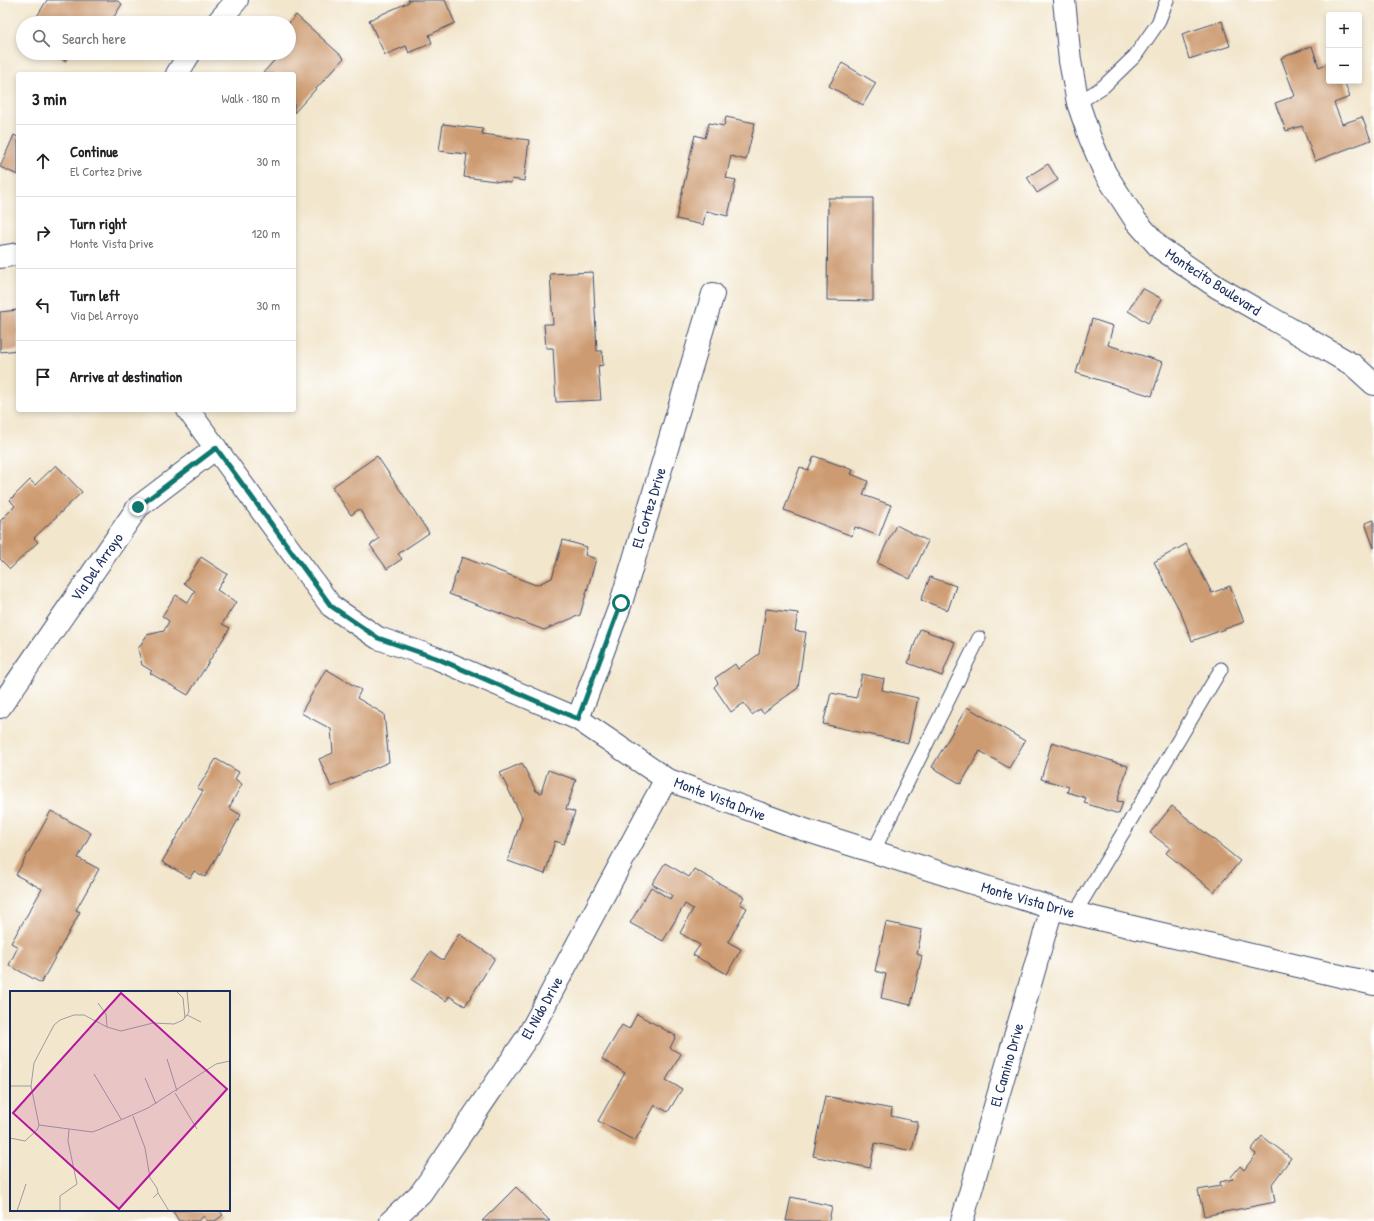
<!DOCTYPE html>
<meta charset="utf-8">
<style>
body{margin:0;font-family:"Patrick Hand",sans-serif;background:#f2f2f2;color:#202124}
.controls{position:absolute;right:12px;top:12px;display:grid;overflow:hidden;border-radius:4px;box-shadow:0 2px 6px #0003}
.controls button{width:36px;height:36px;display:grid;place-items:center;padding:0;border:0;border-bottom:1px solid #e0e0e0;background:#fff;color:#202124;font:20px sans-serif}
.stop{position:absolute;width:12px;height:12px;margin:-9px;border:3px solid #0f766e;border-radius:50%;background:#fff}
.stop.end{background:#0f766e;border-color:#fff;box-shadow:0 1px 4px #0008}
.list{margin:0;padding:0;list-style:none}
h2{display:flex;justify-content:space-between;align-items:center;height:52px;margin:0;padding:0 16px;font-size:17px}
h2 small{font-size:13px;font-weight:400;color:#757577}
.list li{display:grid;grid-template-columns:26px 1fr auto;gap:12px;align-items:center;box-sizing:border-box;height:72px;padding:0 16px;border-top:1px solid #e0e0e0}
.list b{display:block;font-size:15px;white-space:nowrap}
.list p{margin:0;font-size:13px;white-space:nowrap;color:#757577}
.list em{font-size:13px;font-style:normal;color:#757577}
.icon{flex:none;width:22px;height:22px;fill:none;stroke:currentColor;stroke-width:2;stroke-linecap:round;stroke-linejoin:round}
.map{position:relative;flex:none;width:1374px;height:1221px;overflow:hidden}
.search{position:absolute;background:#fff;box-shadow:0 2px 6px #0003;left:16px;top:16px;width:280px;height:44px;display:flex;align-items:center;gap:10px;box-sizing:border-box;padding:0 14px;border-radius:22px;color:#757577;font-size:15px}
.panel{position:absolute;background:#fff;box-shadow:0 2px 6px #0003;left:16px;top:72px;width:280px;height:340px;border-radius:4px}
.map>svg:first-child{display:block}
</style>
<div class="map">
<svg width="1374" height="1221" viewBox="0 0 1374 1221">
<rect width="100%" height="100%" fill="#fff"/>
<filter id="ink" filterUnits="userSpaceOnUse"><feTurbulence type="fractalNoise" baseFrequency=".025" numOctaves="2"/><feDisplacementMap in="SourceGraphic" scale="8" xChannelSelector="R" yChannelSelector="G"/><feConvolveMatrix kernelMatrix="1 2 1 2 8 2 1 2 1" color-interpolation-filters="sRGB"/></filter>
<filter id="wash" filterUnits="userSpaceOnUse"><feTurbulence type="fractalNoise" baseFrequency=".012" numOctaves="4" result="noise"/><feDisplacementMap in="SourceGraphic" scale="16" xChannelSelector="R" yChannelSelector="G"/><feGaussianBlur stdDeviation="0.9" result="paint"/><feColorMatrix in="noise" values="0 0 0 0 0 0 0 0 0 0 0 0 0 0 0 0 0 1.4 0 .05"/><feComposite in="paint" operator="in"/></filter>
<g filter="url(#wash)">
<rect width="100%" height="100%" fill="#f2e6cc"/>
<g id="blocks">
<path fill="#cd9b71" d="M 47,0 L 116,0 L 122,4 L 110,23 L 92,23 L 90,21 L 89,23 L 33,23 Z
M 408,0 L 445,0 L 455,23 L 429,35 L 432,43 L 409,53 L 406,46 L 385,55 L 369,20 L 409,2 Z
M 296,15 L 344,58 L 294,113 L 294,74 L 262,74 L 281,53 L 289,53 L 289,23 Z
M 1222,21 L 1230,46 L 1189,59 L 1182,34 Z
M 1312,46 L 1319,67 L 1329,63 L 1329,81 L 1344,81 L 1350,97 L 1334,103 L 1342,124 L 1362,117 L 1371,140 L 1315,161 L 1302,126 L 1286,131 L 1275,103 L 1295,96 L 1281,58 Z
M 53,53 L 70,53 L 65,61 Z
M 842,63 L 876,83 L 863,105 L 829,86 Z
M 726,117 L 755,123 L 746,160 L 731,156 L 726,178 L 736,180 L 728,216 L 706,211 L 703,225 L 676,219 L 695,135 L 705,138 L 709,123 L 724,126 Z
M 443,124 L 483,129 L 482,134 L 529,140 L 524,181 L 512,179 L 511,183 L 464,177 L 467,154 L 439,151 Z
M 14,135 L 18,137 L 18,175 L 0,167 Z
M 1048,164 L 1058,180 L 1037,193 L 1027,177 Z
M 828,198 L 873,198 L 873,301 L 827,300 Z
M 593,272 L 597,351 L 602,351 L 603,365 L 598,366 L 601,400 L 556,402 L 553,348 L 546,348 L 544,324 L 553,324 L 550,274 Z
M 1142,288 L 1162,299 L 1148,323 L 1128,311 Z
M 18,310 L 18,350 L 0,352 L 0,312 Z
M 1092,319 L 1113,326 L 1108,345 L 1163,362 L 1152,396 L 1076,373 Z
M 377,456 L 429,533 L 398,554 L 402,559 L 387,569 L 370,545 L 379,539 L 359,509 L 351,515 L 332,487 Z
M 814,456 L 853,470 L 851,474 L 868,481 L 863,495 L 891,505 L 879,536 L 855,527 L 852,536 L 784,510 L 800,467 L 808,470 Z
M 56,465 L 82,492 L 34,538 L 38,542 L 10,569 L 0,559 L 0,521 L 15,506 L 10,500 L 30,480 L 35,485 Z
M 1374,520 L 1374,548 L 1365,523 Z
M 896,525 L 928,541 L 910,579 L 877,563 Z
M 563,540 L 587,547 L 585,555 L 596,559 L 580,615 L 544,630 L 449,594 L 462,557 L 536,585 L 552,578 Z
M 1186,544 L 1212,593 L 1230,586 L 1244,622 L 1192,641 L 1181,613 L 1154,562 Z
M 201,557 L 227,574 L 217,590 L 236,602 L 222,624 L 230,628 L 188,695 L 150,673 L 152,671 L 142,665 L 138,649 L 147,635 L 164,631 L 169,621 L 162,616 L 176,595 L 188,603 L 195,591 L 184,583 Z
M 930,577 L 956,586 L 948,610 L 921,600 Z
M 766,609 L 798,613 L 795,631 L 806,632 L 798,688 L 763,713 L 760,709 L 752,715 L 744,703 L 731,712 L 714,687 L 718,683 L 715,678 L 735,664 L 738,669 L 759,654 Z
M 920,629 L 955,642 L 942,676 L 908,663 Z
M 326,669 L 361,690 L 357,698 L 384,714 L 389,762 L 331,787 L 319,759 L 333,753 L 331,729 L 301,713 Z
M 862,674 L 884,679 L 882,690 L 918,698 L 908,743 L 823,724 L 831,693 L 856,698 Z
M 967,707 L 1025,741 L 1009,768 L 980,751 L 961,784 L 932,767 Z
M 1052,742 L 1128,766 L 1117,801 L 1123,802 L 1119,814 L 1084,803 L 1086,798 L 1067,792 L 1069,787 L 1041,779 Z
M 216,759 L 239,772 L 235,779 L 242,784 L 229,808 L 241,815 L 205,877 L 194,871 L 190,878 L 162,862 L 203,791 L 198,788 Z
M 522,763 L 536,791 L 541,793 L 548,770 L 576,780 L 566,809 L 575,812 L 564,844 L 555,841 L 545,874 L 508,861 L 522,817 L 500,773 Z
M 1172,806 L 1240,861 L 1214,892 L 1166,853 L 1170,848 L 1150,833 Z
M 51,811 L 91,833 L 78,858 L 99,869 L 76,910 L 80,912 L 41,983 L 9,965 L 18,947 L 11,943 L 42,889 L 16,875 Z
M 665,863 L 689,877 L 694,869 L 744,897 L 740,904 L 747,908 L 728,942 L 741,949 L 727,974 L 693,955 L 700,945 L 680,933 L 693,909 L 685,904 L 663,941 L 630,923 L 651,887 L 670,899 L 672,895 L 652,884 Z
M 886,922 L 922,930 L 917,954 L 922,956 L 911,1005 L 881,998 L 886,974 L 875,971 Z
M 459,934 L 495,958 L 465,1006 L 449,996 L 446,1001 L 412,980 L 430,952 L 443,960 Z
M 637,1014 L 676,1036 L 670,1048 L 681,1054 L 666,1080 L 682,1089 L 668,1112 L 655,1105 L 635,1141 L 598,1121 L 625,1073 L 602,1059 L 622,1025 L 629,1029 Z
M 825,1096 L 892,1109 L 891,1116 L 918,1122 L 912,1151 L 875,1143 L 870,1168 L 813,1156 Z
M 1262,1136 L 1291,1158 L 1272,1184 L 1275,1202 L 1204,1216 L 1198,1190 L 1221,1186 L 1220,1182 L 1233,1179 L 1231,1177 L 1240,1166 L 1244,1170 L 1256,1154 L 1251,1150 Z
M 516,1187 L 550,1221 L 482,1221 Z
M 791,1197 L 832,1206 L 829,1221 L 786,1221 Z
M 172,1210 L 219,1210 L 223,1215 L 215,1221 L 207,1221 L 204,1216 L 198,1221 L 179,1221 Z"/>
</g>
</g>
<g filter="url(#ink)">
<use href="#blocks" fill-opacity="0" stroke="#3b4a6e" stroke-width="1"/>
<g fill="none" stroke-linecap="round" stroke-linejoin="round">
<defs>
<path id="lane" d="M 1078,103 L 1104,86 L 1135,56 L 1158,23 L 1167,0
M 873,852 L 979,638
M 1075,913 L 1221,669"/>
<path id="street" d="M 1064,0 L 1070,61 L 1078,103 L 1090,138 L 1105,173 L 1136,221 L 1160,248 L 1217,287 L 1353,365 L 1374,384
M 217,23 L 237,0
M 177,74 L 190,53
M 0,257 L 18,254
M 188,410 L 331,606 L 378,638 L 436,658 L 578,719 L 666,779 L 805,830 L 1052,908 L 1374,984
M 0,707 L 138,507 L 216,448
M 578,719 L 621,603 L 713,294
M 391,1221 L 421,1193 L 528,1036 L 666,779
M 962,1221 L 1052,908"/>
</defs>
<use href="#lane" stroke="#3b4a6e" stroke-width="15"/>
<use href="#street" stroke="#3b4a6e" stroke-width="24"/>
<use href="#lane" stroke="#fff" stroke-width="13"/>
<use href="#street" stroke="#fff" stroke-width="22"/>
</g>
</g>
<g fill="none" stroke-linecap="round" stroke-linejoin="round" filter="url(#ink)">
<path stroke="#0f766e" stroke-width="5" d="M 138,507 L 216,448 L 331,606 L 378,638 L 436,658 L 578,719 L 621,603"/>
</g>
<g text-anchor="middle" stroke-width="3" stroke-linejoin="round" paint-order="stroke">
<g font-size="15" fill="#1b2f5e" stroke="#fff">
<text transform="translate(1213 282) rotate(33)" y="5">Montecito Boulevard</text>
<text transform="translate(649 508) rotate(-73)" y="5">El Cortez Drive</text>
<text transform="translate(97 567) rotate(-55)" y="5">Via Del Arroyo</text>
<text transform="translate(720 799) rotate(21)" y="5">Monte Vista Drive</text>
<text transform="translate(1028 900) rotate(16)" y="5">Monte Vista Drive</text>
<text transform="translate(542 1008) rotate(-61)" y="5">El Nido Drive</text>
<text transform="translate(1007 1065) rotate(-74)" y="5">El Camino Drive</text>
</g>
</g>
<g transform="translate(10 991)">
<rect width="220" height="220" fill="#f2e6cc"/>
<path fill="none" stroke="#9c9da0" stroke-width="1" d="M 166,0 L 173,7 L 175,27M 88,12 L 96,23 L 97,36M 177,24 L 191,31M 157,68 L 167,100M 84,83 L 111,128M 135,87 L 146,113M 1,95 L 21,95M 165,102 L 187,138M 123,125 L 135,157 L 140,187 L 147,197 L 148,202 L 143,207M 29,134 L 82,141 L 88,139 L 138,117 L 206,73 L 220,70M 0,147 L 15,150 L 27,139 L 29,134 L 21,95 L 24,72 L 44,34 L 50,29 L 64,24 L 74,24 L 97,36 L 111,40 L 143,32 L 164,33 L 173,29 L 179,21 L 177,0M 148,202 L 159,220M 7,220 L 16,193M 50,220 L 50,205 L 67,193 L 58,150 L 59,138"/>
<path fill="#b5179e" fill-opacity="0.15" stroke="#b5179e" stroke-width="2" d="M 111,2 L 217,98 L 109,218 L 3,122 Z"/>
<rect width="220" height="220" fill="none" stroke="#1b2f5e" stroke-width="2"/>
</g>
</svg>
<div class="controls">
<button>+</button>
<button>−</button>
</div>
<div class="stop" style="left:621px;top:603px"></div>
<div class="stop end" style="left:138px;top:507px"></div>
<div class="search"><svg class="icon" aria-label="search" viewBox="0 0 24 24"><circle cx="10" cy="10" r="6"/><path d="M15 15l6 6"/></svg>Search here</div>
<section class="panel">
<h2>3 min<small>Walk · 180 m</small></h2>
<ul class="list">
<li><svg class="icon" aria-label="ahead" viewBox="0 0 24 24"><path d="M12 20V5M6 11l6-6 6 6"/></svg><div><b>Continue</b><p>El Cortez Drive</p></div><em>30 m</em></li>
<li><svg class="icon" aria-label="right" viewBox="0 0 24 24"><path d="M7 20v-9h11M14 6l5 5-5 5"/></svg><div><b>Turn right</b><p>Monte Vista Drive</p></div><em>120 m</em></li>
<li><svg class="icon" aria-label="left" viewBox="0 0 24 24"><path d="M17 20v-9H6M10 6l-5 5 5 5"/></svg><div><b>Turn left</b><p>Via Del Arroyo</p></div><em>30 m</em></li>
<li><svg class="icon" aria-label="arrive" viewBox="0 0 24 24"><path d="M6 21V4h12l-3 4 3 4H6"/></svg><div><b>Arrive at destination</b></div></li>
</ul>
</section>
</div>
